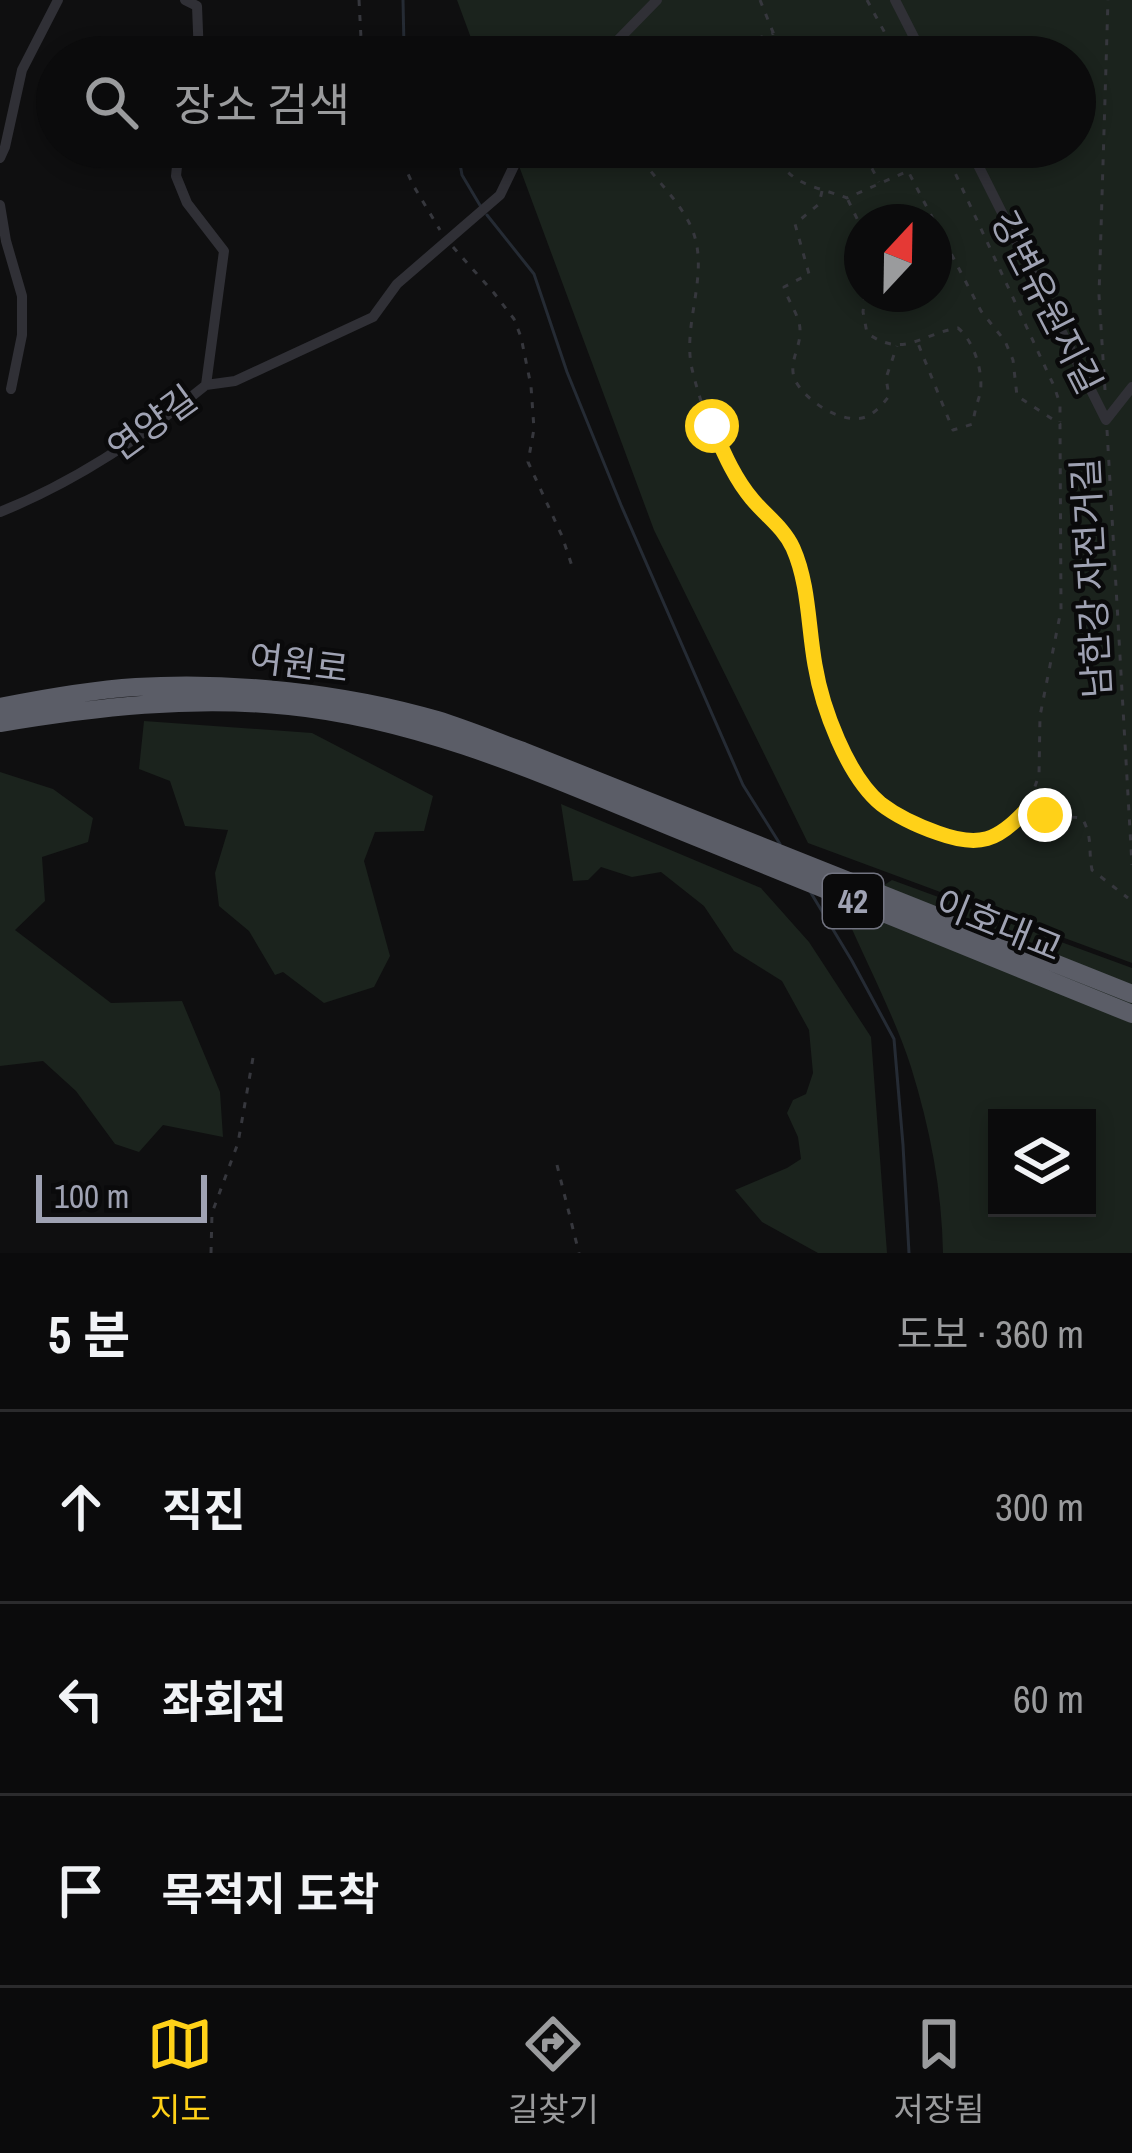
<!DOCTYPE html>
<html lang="ko">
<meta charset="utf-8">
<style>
body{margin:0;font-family:"Archivo Narrow","Noto Sans KR",sans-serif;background:#19191a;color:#f1f3f6}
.controls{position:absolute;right:36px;bottom:36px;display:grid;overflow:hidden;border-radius:0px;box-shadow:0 6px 18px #0003}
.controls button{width:108px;height:108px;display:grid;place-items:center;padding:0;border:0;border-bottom:3px solid #2b2b2d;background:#0b0b0c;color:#f1f3f6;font:60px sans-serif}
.compass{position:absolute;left:844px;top:204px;width:108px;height:108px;border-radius:50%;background:#0b0b0c;box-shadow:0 6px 18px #0003;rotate:22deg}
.scale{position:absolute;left:36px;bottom:30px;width:171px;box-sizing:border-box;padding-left:12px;border:6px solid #9fa2b3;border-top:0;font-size:33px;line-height:42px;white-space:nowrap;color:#9fa2b3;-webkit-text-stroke:9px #0a0a0b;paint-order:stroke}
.stop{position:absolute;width:36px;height:36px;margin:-27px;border:9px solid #ffd118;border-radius:50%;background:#fff}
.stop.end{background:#ffd118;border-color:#fff;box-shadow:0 3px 12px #0008}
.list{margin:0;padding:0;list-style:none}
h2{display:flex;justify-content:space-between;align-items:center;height:156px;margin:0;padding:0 48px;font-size:51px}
h2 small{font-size:39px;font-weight:400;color:#9a9b9d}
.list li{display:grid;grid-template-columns:78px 1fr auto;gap:36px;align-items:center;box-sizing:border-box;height:192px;padding:0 48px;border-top:3px solid #2b2b2d}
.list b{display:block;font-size:45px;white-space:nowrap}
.list em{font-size:39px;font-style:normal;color:#9a9b9d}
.icon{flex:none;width:66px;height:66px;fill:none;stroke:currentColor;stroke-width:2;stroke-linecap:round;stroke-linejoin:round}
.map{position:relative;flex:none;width:1132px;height:1253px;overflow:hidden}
.search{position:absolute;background:#0b0b0c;box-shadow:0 6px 18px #0003;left:36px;right:36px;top:36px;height:132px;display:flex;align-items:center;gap:30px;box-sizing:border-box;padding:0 42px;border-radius:66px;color:#9a9b9d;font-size:45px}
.sheet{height:732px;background:#0b0b0c}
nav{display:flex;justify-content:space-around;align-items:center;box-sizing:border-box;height:168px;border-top:3px solid #2b2b2d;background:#0b0b0c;font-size:33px;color:#9a9b9d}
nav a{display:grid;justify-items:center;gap:6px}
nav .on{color:#ffd118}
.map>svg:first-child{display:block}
</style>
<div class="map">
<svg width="1132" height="1253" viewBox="0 0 1132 1253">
<rect width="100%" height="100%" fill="#0f0f10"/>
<path fill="#1b231d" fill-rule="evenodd" d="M 457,0 L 1132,0 L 1132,963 L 808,843 L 654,530 L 512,147 L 1075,147 L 1075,57 L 478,57 ZM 862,222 L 934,222 L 934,294 L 862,294 Z
M 144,721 L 312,733 L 433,796 L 424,831 L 375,832 L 364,861 L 390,956 L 374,987 L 324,1003 L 283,972 L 275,975 L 249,931 L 219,906 L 215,873 L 228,830 L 185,826 L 170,781 L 139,769 Z
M 0,772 L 53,789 L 93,818 L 88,842 L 42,857 L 45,901 L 15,930 L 111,1003 L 182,1001 L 220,1092 L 223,1137 L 163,1125 L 139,1152 L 115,1144 L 76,1091 L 43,1061 L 0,1066 Z
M 561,804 L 761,888 L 809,942 L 871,1037 L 887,1253 L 818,1253 L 762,1222 L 735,1190 L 787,1168 L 801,1159 L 798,1137 L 787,1113 L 793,1100 L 806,1094 L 813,1073 L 809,1030 L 782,981 L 734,951 L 704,906 L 661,872 L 632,877 L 601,867 L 588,880 L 573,881 Z
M 892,880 L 1132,968 L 1132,1253 L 943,1253 C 942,1190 930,1128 911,1067 C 895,1017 865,960 844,911 ZM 997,1118 L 1087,1118 L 1087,1208 L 997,1208 Z"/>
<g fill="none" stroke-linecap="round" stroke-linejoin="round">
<path stroke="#252b34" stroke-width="3" d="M 403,0 L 404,47 L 412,57
M 457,147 L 462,175 L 481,207
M 487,215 L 534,274 L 567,372 L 621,505 L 743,785 L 780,844
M 811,893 L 852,961 L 894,1039 L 903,1145 L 909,1253"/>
<path stroke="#36373d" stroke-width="3" stroke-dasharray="6 9" stroke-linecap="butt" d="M 359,0 L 362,57
M 760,0 L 783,57
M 867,0 L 898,57
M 700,57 L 774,33
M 396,147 L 413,185 L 440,230
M 634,147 C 650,176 679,198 692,229 C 711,275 680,326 693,373 C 703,414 723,463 749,496 C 762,513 782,525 791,544 C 806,574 807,609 812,641 C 823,727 851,803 939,834 C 980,848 999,841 1027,809
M 773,147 C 786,185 812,185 847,198 L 908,171 L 981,311 L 1005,341 L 1013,360 L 1017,396 L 1060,424 L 1061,610 L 1040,716 L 1039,775 L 1027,809 L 1045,815 L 1082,818 C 1093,837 1088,849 1092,870 L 1128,898
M 847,147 L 853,160 L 876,149 L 874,147
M 943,147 L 1054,386 L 1060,404 L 1060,422
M 865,155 L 879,182
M 822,191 L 819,204 L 795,224 L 809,274 L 784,287 C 788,302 801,317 800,332 C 800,349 788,363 795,380 C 805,401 845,427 868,416 C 877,411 884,403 889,396 L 886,378 L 897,346
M 848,200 L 862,229
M 453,247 L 494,293 L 514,319 L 521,337 L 531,386 L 534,429 L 528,462 L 562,536 L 573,569
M 865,294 L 863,312 L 867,333 C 903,359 921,334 958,328 C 974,341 984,373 980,394 C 977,404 974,413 973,424 L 953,430 L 917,341
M 1105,390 L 1099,295 L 1108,0
M 1107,430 L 1132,865
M 557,1165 L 579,1253
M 211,1253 L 212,1213 L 238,1143 L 254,1052"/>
<path stroke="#303036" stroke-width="10" d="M 185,0 L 197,6 L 199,57
M 895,0 L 924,57
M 595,57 L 618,40 L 657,0
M 969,147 L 1106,420 L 1132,387
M 0,158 L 5,147 L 22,70 L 58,0
M 0,205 L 6,241 L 22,296 L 22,335 L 11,389
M 206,385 L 235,381 L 373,317 L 397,284 L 500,195 L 523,147
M 0,512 C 75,482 144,436 206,385 L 224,251 L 187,203 L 176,176 L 179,147"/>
<path stroke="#5b5d67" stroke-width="18" d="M 0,707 C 45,698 90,690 136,687 C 232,681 345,693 437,720 C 466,729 495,741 523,751 L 1132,994
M 0,723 C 96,707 192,696 289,706 C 428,720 558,781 686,833 C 835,893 983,954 1132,1014"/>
</g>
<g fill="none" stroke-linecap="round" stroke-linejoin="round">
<path stroke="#ffd118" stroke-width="15" d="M 712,426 C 723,451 734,478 752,499 C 765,515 784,528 793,548 C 809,584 808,626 815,665 C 822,707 847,776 881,804 C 898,817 918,826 938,833 C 979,848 998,841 1027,809 L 1045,815"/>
</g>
<g text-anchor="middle" stroke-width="9" stroke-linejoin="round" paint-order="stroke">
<rect fill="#0a0a0b" stroke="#727481" stroke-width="3" x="823" y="874" width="60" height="54" rx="9"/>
<g font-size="33" font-weight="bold" fill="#9fa2b3">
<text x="853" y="913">42</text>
</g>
<g font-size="36" fill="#9fa2b3" stroke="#0a0a0b">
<text transform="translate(1047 302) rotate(63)" y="13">강변유원지길</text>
<text transform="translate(152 423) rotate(-36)" y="13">연양길</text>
<text transform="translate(1091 578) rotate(-93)" y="13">남한강 자전거길</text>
<text transform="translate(299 663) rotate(7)" y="13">여원로</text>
<text transform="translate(999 925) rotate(22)" y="13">이호대교</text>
</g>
</g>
</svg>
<div class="controls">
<button><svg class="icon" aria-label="layers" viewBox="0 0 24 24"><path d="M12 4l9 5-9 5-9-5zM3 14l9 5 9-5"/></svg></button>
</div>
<svg class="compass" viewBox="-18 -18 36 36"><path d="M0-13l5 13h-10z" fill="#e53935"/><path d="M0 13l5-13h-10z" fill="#9a9b9d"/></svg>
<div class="scale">100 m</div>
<div class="stop" style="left:712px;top:426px"></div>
<div class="stop end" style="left:1045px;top:815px"></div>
<div class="search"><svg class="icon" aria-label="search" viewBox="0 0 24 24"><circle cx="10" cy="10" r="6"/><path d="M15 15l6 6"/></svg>장소 검색</div>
</div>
<section class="sheet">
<h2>5 분<small>도보 · 360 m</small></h2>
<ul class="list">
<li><svg class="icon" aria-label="ahead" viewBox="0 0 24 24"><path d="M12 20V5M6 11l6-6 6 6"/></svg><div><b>직진</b></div><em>300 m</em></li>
<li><svg class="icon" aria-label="left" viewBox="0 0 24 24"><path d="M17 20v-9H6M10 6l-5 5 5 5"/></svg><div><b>좌회전</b></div><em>60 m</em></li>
<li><svg class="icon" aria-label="arrive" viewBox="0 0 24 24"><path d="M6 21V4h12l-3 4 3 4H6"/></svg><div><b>목적지 도착</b></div></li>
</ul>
</section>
<nav>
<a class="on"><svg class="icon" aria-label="map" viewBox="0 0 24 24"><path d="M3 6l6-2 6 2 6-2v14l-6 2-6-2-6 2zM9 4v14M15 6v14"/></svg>지도</a>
<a><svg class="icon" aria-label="directions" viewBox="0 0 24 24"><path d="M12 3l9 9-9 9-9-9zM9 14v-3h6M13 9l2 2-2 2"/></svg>길찾기</a>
<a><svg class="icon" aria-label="saved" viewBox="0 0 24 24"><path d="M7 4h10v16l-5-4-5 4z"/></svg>저장됨</a>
</nav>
